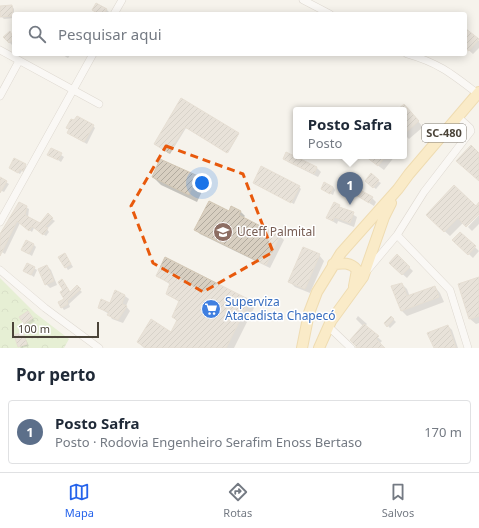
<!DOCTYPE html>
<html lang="pt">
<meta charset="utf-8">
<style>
body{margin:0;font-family:"Noto Sans",sans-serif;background:#f6f6f7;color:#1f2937}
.scale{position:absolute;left:12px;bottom:10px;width:87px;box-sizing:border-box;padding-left:4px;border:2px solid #4b4439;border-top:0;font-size:11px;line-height:14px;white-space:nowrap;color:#4b4439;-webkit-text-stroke:3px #fff;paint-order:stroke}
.you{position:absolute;left:202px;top:183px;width:14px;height:14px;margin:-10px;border:3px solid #fff;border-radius:50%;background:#1a73e8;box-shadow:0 0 0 6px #1a73e833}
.badge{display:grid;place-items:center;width:26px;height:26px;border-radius:50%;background:#2563eb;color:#fff;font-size:13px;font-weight:700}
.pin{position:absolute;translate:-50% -33px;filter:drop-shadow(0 1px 2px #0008)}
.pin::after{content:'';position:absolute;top:21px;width:14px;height:12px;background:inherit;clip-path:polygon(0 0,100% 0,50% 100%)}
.popup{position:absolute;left:293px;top:107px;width:114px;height:52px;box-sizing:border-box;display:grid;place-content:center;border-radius:4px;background:#fff;filter:drop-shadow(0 1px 3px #0005);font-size:13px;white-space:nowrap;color:#747a83}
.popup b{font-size:15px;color:#1f2937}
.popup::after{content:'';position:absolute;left:50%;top:100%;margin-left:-8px;border:8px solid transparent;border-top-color:#fff}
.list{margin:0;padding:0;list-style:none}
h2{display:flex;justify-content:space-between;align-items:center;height:52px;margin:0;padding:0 16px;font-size:17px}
h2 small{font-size:13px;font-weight:400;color:#747a83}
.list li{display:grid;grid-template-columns:26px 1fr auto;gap:12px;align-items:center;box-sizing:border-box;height:64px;margin:0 8px 8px;padding:0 8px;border:1px solid #e0e1e3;border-radius:4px}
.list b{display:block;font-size:15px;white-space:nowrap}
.list p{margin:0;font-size:13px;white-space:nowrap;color:#747a83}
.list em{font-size:13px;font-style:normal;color:#747a83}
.icon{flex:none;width:22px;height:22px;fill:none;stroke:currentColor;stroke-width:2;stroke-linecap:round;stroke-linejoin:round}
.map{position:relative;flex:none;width:479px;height:348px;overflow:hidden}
.search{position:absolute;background:#fff;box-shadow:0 2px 10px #0003;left:12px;right:12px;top:12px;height:44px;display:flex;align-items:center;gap:10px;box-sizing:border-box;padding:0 14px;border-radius:4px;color:#747a83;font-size:15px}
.sheet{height:124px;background:#fff}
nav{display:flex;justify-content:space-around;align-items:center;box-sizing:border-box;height:56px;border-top:1px solid #e0e1e3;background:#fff;font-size:11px;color:#747a83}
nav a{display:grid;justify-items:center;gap:2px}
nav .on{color:#2563eb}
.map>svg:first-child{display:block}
</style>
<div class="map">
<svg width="479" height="348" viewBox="0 0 479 348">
<defs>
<pattern id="forest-crowns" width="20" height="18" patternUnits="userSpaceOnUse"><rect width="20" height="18" fill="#d2eab5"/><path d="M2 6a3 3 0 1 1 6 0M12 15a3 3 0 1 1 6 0" fill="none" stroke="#b6ca9c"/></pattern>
<pattern id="building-hatch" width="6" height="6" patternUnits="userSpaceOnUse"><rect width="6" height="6" fill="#d8cfc1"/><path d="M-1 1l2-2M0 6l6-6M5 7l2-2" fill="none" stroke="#b1aa9e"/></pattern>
</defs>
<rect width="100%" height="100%" fill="#f6f3ec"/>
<path fill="url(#forest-crowns)" d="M 0,278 L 35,313 L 69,339 L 64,348 L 0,348 Z"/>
<path fill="#0003" d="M 97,4 L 107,10 L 109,12 L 108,14 L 96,12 L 93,10 Z
M 12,6 L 14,9 L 14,18 L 4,19 L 1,16 Z
M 465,29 L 479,41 L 479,48 L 473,54 L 465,47 Z
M 10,32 L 14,38 L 12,45 L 4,37 Z
M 61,54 L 71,54 L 68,58 Z
M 181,100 L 239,134 L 228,153 L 186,128 L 170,154 L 156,145 Z
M 404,105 L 423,127 L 409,139 L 404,134 L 404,110 L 399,110 Z
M 93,126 L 95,128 L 87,144 L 71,135 Z
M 52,149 L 64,157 L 61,162 L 49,154 Z
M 287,153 L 317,168 L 321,172 L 318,177 L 288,162 L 284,158 Z
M 365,156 L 395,156 L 384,170 Z
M 15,159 L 28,168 L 25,173 L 22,171 L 20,174 L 13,170 Z
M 153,177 L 197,177 L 205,185 L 197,202 L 161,185 Z
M 0,178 L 9,184 L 4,192 L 0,190 Z
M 378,181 L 381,183 L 376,189 L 368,183 Z
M 256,184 L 299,187 L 301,189 L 294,204 Z
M 342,186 L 372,198 L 376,202 L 374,206 Z
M 333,187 L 335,190 L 333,195 L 322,189 Z
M 19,203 L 29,209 L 28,217 L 40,224 L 52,219 L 55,221 L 47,229 L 49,232 L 46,236 L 34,228 L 32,232 L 20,223 L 5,254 L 0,251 L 0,234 Z
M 479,203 L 479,212 L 463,223 L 450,236 L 427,215 L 476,207 Z
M 339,206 L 357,217 L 354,227 L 338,221 L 337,224 L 327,218 Z
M 232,207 L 241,212 L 245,216 L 243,218 L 280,236 L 284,240 L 270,268 L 200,234 L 196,230 L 229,212 Z
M 479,215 L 479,224 L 472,231 L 468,227 Z
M 460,233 L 479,251 L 473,258 L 454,240 Z
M 34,245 L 36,247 L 32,256 L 22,250 Z
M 319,255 L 324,261 L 310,293 L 295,287 L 289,281 Z
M 397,256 L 413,271 L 407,278 L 390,263 Z
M 67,257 L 73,267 L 68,270 L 66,267 Z
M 165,259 L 250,301 L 255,306 L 234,348 L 144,348 L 138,342 L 172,333 L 177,321 L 173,317 L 180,302 L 167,293 L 171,285 L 157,276 Z
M 47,266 L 51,270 L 57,285 L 50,288 L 46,284 Z
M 34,268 L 37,270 L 34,277 L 25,271 Z
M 479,278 L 479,323 L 476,324 L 470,319 Z
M 62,281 L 70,293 L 77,287 L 82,292 L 69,304 L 70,307 L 64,310 L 62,307 L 65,300 Z
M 402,284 L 407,289 L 410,297 L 435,287 L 440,293 L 444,302 L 407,316 L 401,310 Z
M 125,296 L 129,299 L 126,306 L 130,311 L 123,323 L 112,319 L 109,314 L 99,308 L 111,304 Z
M 30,315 L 35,321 L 27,326 L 20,318 Z
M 358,316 L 367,324 L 365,326 L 382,341 L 379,344 L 384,348 L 356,348 L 363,326 L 356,319 Z
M 391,317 L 396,322 L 390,328 L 385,323 Z
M 448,326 L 452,330 L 458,348 L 435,348 Z
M 23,333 L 29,346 L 21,348 L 19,346 Z"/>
<path fill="url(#building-hatch)" stroke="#d3c7b4" d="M 96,3 L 107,9 L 104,14 L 99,14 L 92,10 Z
M 12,5 L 13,16 L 0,17 L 0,6 Z
M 465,28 L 479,39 L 469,51 L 465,48 Z
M 10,31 L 14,39 L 9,43 L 3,37 Z
M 181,98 L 239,133 L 227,153 L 185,127 L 169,153 L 154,144 Z
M 404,104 L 419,121 L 404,134 L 404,110 L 397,110 Z
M 77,116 L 94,125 L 84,142 L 67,133 L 69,129 L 66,128 L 71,119 L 74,120 Z
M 471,145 L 479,153 L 479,181 L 456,161 Z
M 51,148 L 62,153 L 58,160 L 47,155 Z
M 286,152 L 317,167 L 314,174 L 283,159 Z
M 365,156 L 386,156 L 378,166 Z
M 14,158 L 26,164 L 23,171 L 20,169 L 18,173 L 9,168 Z
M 160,159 L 198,176 L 189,195 L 152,177 Z
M 261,166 L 300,186 L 291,203 L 253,183 Z
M 371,173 L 379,180 L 373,188 L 365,181 Z
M 0,177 L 7,181 L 0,193 Z
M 344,181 L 373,197 L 369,203 L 341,186 Z
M 324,182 L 333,187 L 330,194 L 321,189 Z
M 454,185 L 476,206 L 479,202 L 479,214 L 466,227 L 458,218 L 444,232 L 426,215 Z
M 209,201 L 229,211 L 231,206 L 241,211 L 239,215 L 280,236 L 266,265 L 194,230 Z
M 19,202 L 27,206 L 25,215 L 40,223 L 48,213 L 53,218 L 45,227 L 48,228 L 43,235 L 32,226 L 29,231 L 17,221 L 0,256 L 0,234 Z
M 334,202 L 340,205 L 339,207 L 354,212 L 350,223 L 334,217 L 333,221 L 326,218 Z
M 460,232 L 476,246 L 468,255 L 452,240 Z
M 26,240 L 34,244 L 29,254 L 21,250 Z
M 303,247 L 320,254 L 305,289 L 288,282 Z
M 65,253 L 71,264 L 65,268 L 58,257 Z
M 397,254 L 410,267 L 402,275 L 389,263 Z
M 165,257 L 250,300 L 226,348 L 146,348 L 137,342 L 151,319 L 171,332 L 177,320 L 172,317 L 179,301 L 166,294 L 170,283 L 156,276 Z
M 27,263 L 35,267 L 31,275 L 23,271 Z
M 47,265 L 54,281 L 45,285 L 38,269 Z
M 479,277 L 479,316 L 469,319 L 458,284 Z
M 62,279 L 70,292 L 77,285 L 81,289 L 67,301 L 68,304 L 61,308 L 58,302 L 64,299 L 60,292 L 63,290 L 58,282 Z
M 402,283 L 407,296 L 435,286 L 439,297 L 401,311 L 391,286 Z
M 115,290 L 125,295 L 122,304 L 127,306 L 118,320 L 107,315 L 109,312 L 98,308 L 101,299 L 110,303 Z
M 28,311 L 33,318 L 24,324 L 19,317 Z
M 391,316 L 394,319 L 387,327 L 384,323 Z
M 364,324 L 379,336 L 376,339 L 385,348 L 356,348 L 356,346 L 350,340 Z
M 448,325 L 456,348 L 434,348 L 427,333 Z
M 23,332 L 27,344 L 18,347 L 14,335 Z"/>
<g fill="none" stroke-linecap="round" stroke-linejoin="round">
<defs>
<path id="street" d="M 303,0 L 330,14
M 114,14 L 122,0
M 0,50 L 99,104
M 407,54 C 439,63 452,74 478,94
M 0,96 L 19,61
M 0,222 L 93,54
M 397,235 L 450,290 L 468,348
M 0,270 L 45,308 L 99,348
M 366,272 L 397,235 L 424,192 L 471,131 L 470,128 L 458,117
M 329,327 L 351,348"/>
<path id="primary" d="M 333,264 C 342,263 351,262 357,270 L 354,286
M 302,348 L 309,313 L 317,292 L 341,253 L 398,189 L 409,174 L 479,92
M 319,348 L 331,321 L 363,277 L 384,217 L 391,203"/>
</defs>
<use href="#street" stroke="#c2bbae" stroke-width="8"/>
<use href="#primary" stroke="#e6c16a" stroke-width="12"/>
<use href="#street" stroke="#fff" stroke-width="7"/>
<use href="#primary" stroke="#ffe39c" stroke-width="10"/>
</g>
<path d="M0 0H479V348H0ZM 166,146 L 243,174 L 273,252 L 203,292 L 153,263 L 131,206 Z" fill="#f6f3ec" fill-opacity=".55" fill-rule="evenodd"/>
<path fill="none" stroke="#e8590c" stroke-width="3" stroke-dasharray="8 5" stroke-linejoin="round" d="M 166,146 L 243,174 L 273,252 L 203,292 L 153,263 L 131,206 Z"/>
<defs>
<symbol id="university-disc" viewBox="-11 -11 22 22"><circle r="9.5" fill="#8d6e63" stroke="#fff"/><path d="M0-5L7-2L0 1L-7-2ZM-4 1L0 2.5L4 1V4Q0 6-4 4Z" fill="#fff"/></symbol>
<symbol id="supermarket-disc" viewBox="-11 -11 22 22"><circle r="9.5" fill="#3f7fe0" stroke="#fff"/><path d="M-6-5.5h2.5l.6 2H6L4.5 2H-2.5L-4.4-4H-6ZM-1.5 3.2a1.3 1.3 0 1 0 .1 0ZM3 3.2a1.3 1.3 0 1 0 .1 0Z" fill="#fff"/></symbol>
</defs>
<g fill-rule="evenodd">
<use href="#university-disc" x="212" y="221" width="22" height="22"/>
<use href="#supermarket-disc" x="200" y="298" width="22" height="22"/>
</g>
<g text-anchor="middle" stroke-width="3" stroke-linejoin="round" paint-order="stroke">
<rect fill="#fff" stroke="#817c74" stroke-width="1" x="422" y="124" width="44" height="18" rx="3"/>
<g font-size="11" font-weight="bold" fill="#4b4439">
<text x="444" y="137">SC-480</text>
</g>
<g font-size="12" fill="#785e54" stroke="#fff" text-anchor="start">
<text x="237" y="236">Uceff Palmital</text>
</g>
<g font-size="12" fill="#366cbe" stroke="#fff" text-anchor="start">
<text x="225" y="306">Superviza<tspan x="225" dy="14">Atacadista Chapecó</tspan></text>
</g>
</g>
</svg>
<div class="scale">100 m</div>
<div class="you"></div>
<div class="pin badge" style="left:350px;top:205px;background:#5c6f8a">1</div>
<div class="popup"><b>Posto Safra</b>Posto</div>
<div class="search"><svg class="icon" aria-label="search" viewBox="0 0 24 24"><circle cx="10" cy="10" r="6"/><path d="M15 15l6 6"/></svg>Pesquisar aqui</div>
</div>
<section class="sheet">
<h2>Por perto<small></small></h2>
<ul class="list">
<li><span class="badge" style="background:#5c6f8a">1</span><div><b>Posto Safra</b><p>Posto · Rodovia Engenheiro Serafim Enoss Bertaso</p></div><em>170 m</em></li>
</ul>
</section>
<nav>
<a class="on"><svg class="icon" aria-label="map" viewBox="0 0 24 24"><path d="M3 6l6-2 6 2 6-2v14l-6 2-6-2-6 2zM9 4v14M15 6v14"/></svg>Mapa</a>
<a><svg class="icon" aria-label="directions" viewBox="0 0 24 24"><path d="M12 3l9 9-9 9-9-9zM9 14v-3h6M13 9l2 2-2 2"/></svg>Rotas</a>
<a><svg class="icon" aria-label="saved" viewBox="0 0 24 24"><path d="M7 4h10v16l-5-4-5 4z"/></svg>Salvos</a>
</nav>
